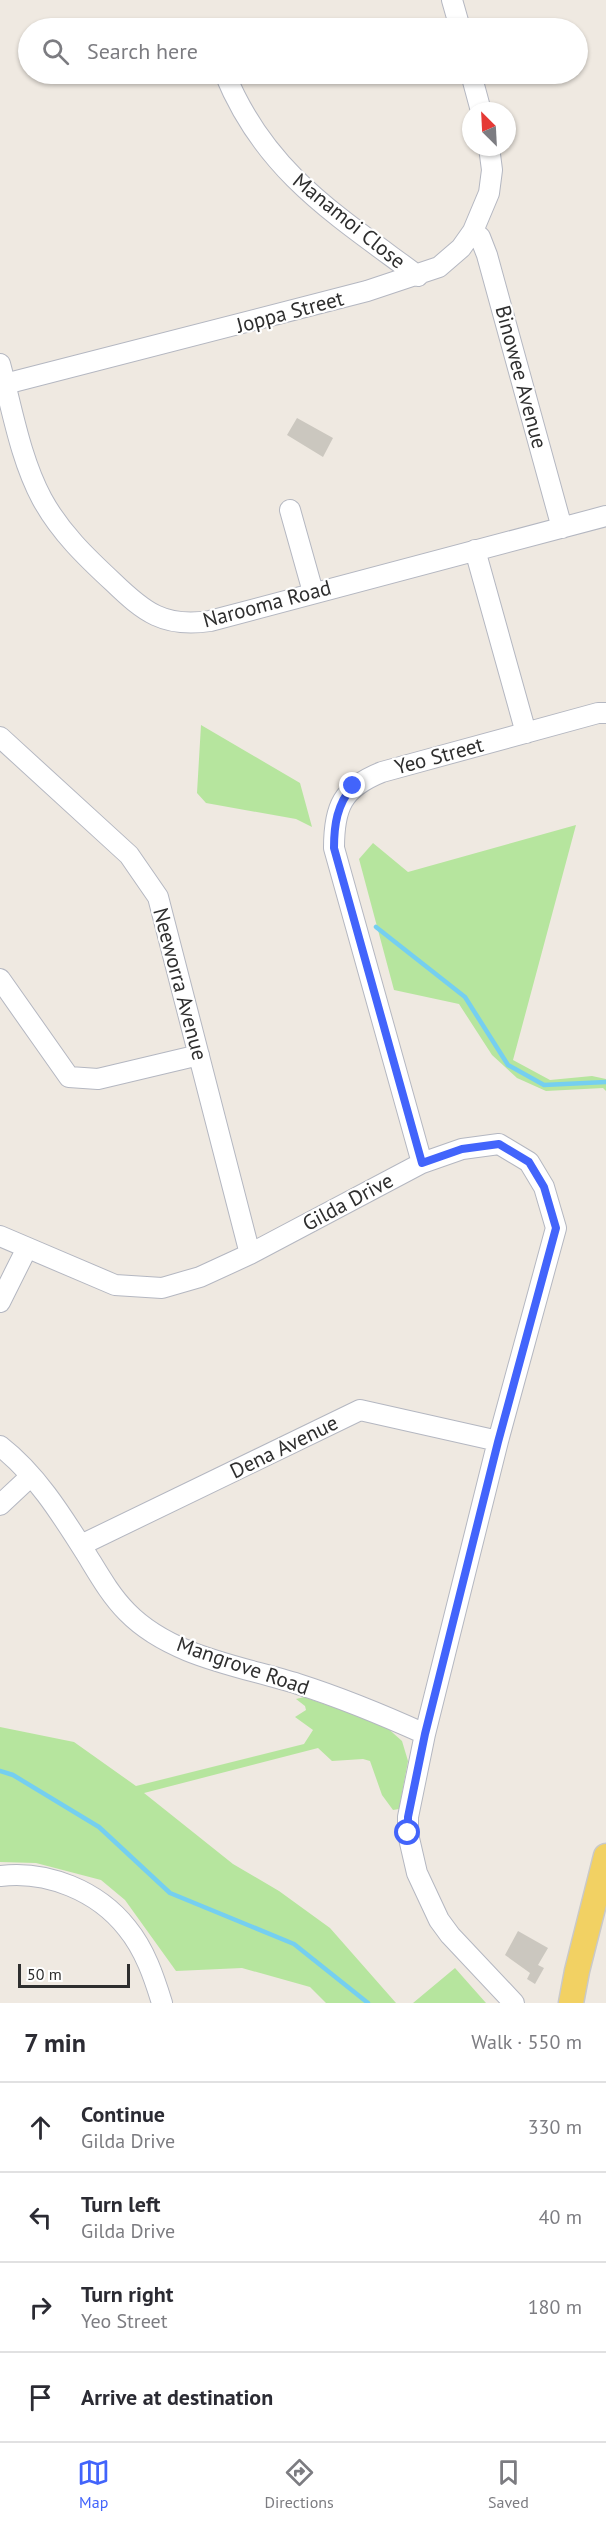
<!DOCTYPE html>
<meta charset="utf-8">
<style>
body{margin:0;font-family:"PT Sans",sans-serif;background:#f7f7f7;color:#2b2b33}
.compass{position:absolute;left:462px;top:102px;width:54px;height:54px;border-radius:50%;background:#fff;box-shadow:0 2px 4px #0004;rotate:336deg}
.scale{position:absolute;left:18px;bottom:15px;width:112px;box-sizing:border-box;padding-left:6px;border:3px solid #2e2e2e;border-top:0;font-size:16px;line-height:21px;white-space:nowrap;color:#2e2e2e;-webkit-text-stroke:4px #fff;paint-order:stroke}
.stop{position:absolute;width:18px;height:18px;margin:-14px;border:4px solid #4264fb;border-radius:50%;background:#fff}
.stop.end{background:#4264fb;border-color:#fff;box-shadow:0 2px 6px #0008}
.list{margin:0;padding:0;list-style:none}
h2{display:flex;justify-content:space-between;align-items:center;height:78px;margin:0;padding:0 24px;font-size:26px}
h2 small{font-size:20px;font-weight:400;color:#7c7c81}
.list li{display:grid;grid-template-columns:39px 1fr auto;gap:18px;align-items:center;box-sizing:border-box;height:90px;padding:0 24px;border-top:2px solid #e1e1e2}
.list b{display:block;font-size:22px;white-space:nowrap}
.list p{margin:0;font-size:20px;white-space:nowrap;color:#7c7c81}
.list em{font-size:20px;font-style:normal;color:#7c7c81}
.icon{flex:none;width:33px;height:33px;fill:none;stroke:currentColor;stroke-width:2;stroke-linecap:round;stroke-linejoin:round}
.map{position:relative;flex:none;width:606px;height:2003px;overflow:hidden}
.search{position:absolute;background:#fff;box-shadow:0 2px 4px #0004;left:18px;right:18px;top:18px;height:66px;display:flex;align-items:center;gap:15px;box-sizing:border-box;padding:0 21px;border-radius:33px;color:#7c7c81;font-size:22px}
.sheet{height:438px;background:#fff}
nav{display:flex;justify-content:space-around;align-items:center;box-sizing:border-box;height:84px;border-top:2px solid #e1e1e2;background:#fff;font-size:16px;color:#7c7c81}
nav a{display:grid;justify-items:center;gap:3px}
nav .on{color:#4264fb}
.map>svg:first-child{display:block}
</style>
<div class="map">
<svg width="606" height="2003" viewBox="0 0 606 2003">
<rect width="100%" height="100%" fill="#efe9e1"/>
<path fill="#b6e59e" d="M 201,725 L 300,783 L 312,827 L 296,819 L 206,803 L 197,793 Z
M 576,825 L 513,1060 L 550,1080 L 592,1076 L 606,1079 L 606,1091 L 603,1088 L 546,1091 L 517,1078 L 492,1055 L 459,1004 L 394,990 L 359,859 L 373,843 L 408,872 Z
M 304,1697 L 384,1725 L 402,1741 L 408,1761 L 399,1809 L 393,1810 L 382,1795 L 370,1761 L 363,1759 L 332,1761 L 318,1748 L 144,1793 L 233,1864 L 279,1891 L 330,1928 L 396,2003 L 326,2003 L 310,1987 L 242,1968 L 176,1971 L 125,1900 L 101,1880 L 36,1863 L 0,1862 L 0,1727 L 74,1742 L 136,1786 L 304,1744 L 313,1730 L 295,1717 L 306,1710 L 305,1706 L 296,1699 Z
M 455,1968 L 486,2003 L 413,2003 Z"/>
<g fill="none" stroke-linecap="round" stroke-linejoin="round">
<path stroke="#75cff0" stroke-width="4.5" d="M 376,927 L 465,997 L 508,1065 L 544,1085 L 606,1082
M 0,1771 L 13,1775 L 99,1827 L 170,1893 L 294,1944 L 368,2003"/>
</g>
<path fill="#cbc7bf" d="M 297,418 L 333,438 L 323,457 L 287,435 Z
M 518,1931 L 548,1948 L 538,1965 L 544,1968 L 535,1984 L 527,1979 L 530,1973 L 505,1955 Z"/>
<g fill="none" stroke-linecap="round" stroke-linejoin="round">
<defs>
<path id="minor" d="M 452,0 L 460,28
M 225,74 C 265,172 336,215 418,276
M 471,74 L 481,111
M 473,231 L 480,237 L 487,255 L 562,528
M 0,364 C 12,408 20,458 42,499 C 60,532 86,557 113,582 C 144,612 164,628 210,621 L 606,516
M 5,384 L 367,291 L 439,267 L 461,248 L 473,231 L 489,193 L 492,170 L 489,147
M 290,510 L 313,592
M 475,550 L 526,733
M 0,737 L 129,855 L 158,897 L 250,1254
M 0,979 L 69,1077 L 98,1079 L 199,1055
M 422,1163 L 334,848 C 334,807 342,788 382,772 L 598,713 L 606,713
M 0,1236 L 115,1285 L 162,1288 L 200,1277 L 250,1254 L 422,1163 L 462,1149 L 499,1144 L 529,1162 L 544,1187 L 556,1228 L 498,1441 L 425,1734 L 408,1817 L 408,1834 L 417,1873 L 439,1920 L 450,1935 L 514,2003
M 0,1302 L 27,1248
M 0,1446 C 36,1474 61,1514 85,1552 C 98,1573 110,1595 127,1612 C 171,1657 241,1666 298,1684 C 342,1698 383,1715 425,1734
M 0,1505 L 31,1476
M 81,1545 L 360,1410 L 498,1441
M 0,1876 C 47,1870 98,1891 127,1928 C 145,1950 154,1977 162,2003"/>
<path id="major" d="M 571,2003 L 577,1971 L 606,1856"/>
</defs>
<use href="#minor" stroke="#b4b7c1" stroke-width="22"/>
<use href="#major" stroke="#c9c9c9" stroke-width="27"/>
<use href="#minor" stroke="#fff" stroke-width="20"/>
<use href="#major" stroke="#f2d163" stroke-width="24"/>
</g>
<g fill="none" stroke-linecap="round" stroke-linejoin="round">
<path stroke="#4264fb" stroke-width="8" d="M 353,786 C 337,804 334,825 334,848 L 422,1163 L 462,1149 L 499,1144 L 529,1162 L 544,1187 L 556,1228 L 498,1442 L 425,1734 L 408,1817 L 408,1833"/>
</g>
<g text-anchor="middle" stroke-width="4.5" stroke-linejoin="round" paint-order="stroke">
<g font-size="21" fill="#2e2e2e" stroke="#fff">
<text transform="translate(349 221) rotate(39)" y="7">Manamoi Close</text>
<text transform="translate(290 312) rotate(-15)" y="7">Joppa Street</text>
<text transform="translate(521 377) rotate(75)" y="7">Binowee Avenue</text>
<text transform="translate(267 604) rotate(-15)" y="7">Narooma Road</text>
<text transform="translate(439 756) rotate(-15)" y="7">Yeo Street</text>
<text transform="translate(180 984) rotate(75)" y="7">Neeworra Avenue</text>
<text transform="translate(348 1202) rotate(-28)" y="7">Gilda Drive</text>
<text transform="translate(284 1447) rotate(-26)" y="7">Dena Avenue</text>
<text transform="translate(243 1666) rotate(19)" y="7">Mangrove Road</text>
</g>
</g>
</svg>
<svg class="compass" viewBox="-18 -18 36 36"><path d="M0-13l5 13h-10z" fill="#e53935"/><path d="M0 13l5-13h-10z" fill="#7c7c81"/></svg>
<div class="scale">50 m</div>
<div class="stop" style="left:408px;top:1833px"></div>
<div class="stop end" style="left:353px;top:786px"></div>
<div class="search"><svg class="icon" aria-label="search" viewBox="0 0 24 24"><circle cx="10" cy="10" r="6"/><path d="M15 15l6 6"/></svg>Search here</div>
</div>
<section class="sheet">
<h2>7 min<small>Walk · 550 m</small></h2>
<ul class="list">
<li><svg class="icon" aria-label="ahead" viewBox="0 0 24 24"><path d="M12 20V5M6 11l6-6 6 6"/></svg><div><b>Continue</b><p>Gilda Drive</p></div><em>330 m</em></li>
<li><svg class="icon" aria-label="left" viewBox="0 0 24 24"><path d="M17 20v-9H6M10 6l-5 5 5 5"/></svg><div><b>Turn left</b><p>Gilda Drive</p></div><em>40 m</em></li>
<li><svg class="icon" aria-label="right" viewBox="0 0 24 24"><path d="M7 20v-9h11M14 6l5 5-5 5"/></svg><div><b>Turn right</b><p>Yeo Street</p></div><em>180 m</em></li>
<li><svg class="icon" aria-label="arrive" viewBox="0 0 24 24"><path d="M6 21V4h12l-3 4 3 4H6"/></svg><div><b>Arrive at destination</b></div></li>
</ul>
</section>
<nav>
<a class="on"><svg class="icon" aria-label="map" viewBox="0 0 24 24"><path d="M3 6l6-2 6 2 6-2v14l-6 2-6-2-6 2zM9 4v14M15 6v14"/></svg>Map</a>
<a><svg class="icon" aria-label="directions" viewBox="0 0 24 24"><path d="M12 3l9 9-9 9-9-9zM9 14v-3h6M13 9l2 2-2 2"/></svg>Directions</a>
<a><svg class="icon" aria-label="saved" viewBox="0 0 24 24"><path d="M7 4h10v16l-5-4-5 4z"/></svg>Saved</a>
</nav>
